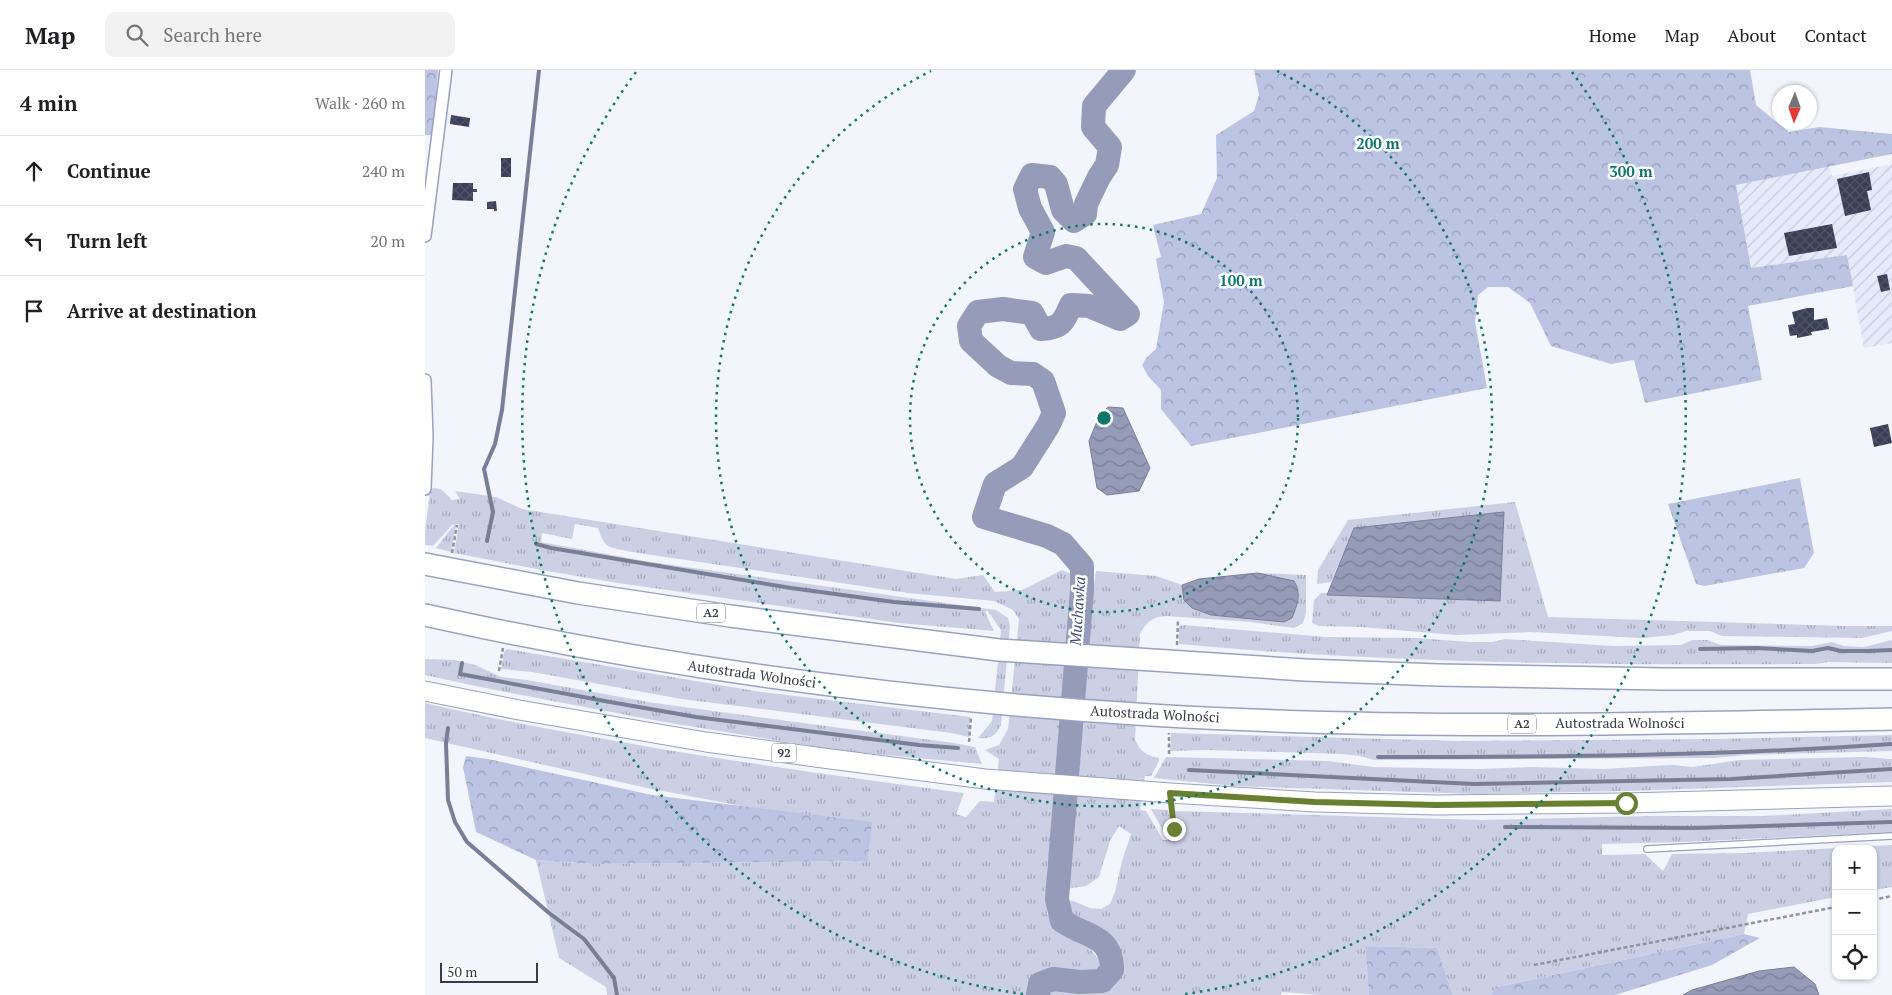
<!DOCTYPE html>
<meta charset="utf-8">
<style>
body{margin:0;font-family:"PT Serif",serif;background:#f2f2f2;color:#202124}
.controls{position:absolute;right:15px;bottom:15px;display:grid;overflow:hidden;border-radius:10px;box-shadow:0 1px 4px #0004}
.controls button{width:45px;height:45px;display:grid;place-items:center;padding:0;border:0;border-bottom:1px solid #e0e0e0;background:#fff;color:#202124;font:25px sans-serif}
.compass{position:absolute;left:1347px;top:15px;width:45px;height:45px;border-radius:50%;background:#fff;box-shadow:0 1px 4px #0004;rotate:182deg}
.scale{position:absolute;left:15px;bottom:12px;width:98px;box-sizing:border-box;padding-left:5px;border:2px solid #383b49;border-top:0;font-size:14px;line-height:18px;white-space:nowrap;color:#383b49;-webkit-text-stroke:4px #fff;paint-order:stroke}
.stop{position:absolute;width:15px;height:15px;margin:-11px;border:4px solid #698032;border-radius:50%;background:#fff}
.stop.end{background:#698032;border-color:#fff;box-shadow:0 1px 5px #0008}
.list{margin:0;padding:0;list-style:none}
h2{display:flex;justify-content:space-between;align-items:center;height:65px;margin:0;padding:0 20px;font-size:21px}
h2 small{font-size:16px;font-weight:400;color:#757577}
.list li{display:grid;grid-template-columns:32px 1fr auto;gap:15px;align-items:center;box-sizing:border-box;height:70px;padding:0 20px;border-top:1px solid #e0e0e0}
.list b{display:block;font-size:19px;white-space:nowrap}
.list em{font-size:16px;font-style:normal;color:#757577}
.icon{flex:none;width:28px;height:28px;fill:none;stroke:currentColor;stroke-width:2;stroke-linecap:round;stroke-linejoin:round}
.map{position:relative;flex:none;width:1467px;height:925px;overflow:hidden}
header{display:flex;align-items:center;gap:30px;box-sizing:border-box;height:70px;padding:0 25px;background:#fff;border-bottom:1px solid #e0e0e0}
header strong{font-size:24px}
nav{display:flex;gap:28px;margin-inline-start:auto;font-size:18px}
.search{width:350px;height:45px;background:#f2f2f2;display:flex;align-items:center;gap:12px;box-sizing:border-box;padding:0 18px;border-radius:10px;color:#757577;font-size:19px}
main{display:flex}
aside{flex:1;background:#fff}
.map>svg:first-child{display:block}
</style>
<header>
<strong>Map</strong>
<div class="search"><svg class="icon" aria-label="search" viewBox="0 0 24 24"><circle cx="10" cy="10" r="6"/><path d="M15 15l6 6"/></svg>Search here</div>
<nav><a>Home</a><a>Map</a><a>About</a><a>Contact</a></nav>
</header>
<main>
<aside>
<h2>4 min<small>Walk · 260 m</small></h2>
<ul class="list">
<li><svg class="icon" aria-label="ahead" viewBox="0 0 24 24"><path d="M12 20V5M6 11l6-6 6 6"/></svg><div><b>Continue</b></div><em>240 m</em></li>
<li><svg class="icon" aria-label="left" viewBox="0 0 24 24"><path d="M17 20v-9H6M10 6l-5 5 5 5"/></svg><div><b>Turn left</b></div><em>20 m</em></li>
<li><svg class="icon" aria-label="arrive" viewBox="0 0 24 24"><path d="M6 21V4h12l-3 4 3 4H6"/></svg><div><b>Arrive at destination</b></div></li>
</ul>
</aside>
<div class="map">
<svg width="1467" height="925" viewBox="0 0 1467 925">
<defs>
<pattern id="industrial-furrows" width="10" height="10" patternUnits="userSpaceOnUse" patternTransform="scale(1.25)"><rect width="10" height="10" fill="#e6ebfb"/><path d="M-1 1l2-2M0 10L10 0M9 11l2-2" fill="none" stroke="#c6cad9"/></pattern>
<pattern id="grass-tufts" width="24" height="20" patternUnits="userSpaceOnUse" patternTransform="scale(1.25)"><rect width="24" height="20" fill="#cbd0e5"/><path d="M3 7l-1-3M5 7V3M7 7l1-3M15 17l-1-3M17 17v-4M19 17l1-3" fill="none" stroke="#a6aabc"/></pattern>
<pattern id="forest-crowns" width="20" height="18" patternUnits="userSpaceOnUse" patternTransform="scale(1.25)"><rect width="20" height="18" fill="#bbc4e2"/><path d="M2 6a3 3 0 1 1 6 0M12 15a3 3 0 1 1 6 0" fill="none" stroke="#99a0b9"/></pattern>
<pattern id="water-waves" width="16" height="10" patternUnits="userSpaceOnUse" patternTransform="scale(1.25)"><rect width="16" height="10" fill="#949cb9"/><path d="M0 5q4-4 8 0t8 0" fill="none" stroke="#7a8098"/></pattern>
<pattern id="building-cross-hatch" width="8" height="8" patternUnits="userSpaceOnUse" patternTransform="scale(1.25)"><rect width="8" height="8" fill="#393f57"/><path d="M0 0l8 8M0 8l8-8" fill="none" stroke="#4e5368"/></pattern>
</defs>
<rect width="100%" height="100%" fill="#f3f5fc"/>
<path fill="url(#industrial-furrows)" d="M 1467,94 L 1467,273 L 1439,278 L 1422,185 L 1326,198 L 1311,115 L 1404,96 L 1407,106 Z"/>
<path fill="url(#grass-tufts)" d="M 8,418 L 16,419 L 27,430 L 35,429 L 30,421 L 71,427 L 97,439 L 531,509 L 558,505 L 570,522 L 597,520 L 637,500 L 648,505 L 635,690 L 622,800 L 622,844 L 632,858 L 660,873 L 681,898 L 677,904 C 670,905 664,906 657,906 C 636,906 615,902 605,925 L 182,925 L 181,917 L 134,888 L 111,790 L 167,794 L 443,791 L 446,758 L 428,757 L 222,718 L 0,668 L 0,633 C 80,652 161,666 242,680 C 341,696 440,710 539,723 L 531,744 L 541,747 L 555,731 L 569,732 L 574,689 L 560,680 L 574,675 L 583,659 L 594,549 L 588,540 L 569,531 L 483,523 L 207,482 C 186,477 180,481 173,458 L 150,454 L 147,469 L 117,463 L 116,472 L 225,492 L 571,540 L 583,548 L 585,556 L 576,655 C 570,667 565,669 553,668 L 567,651 L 576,560 L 562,540 L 560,542 L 569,561 L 474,553 L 193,513 L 122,501 L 29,483 L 34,454 L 31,454 L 26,482 L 11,478 L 29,455 L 28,454 L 8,476 L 0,475 L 0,461 L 5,422 Z
M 1090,432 L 1123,547 L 1420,556 L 1467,556 L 1467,561 L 1437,568 L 1297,566 L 1285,561 L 1261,561 L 1248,565 L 1215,568 L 1105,562 L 1031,565 L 936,557 L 894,556 L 887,553 L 889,530 L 896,523 L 903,523 L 902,525 L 1075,531 L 1079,442 L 929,458 L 906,512 L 892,514 L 893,500 L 923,450 Z
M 671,501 L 731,506 L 757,515 L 759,530 L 786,545 L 824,547 L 858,508 L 833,503 L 881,505 L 881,543 L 878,553 L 869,558 L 825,552 L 741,546 C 727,547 721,552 715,564 L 710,670 C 715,681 722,686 734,688 L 734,691 L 726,706 L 720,706 L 715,740 L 721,741 L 738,770 L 743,770 L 726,739 L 743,740 L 747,760 L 751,760 L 749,741 L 1057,750 L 1223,746 L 1338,746 L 1467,739 L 1467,762 L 1259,772 L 1177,774 L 1177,785 L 1220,784 L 1238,801 L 1247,784 L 1319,783 L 1467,775 L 1467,817 L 1448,820 L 1448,779 L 1411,779 L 1411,827 L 1323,844 L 1319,864 L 1072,917 L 1065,925 L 1028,925 L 1012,878 L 940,876 L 944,925 L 896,925 L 857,922 L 856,925 L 618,925 L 626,915 L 671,920 L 692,909 L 697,896 L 693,878 L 679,866 L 648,849 L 644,835 L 646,830 L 665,838 L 676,839 L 685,834 L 690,822 L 697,791 L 706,764 L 694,756 L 685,771 L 674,807 L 661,816 L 641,819 L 642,796 L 666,536 Z
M 758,555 L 901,567 L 991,568 L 1045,572 L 1068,572 L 1080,569 L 1188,576 L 1256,575 L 1267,570 L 1282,570 L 1296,575 L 1387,576 L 1407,572 L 1419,576 L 1439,577 L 1467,570 L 1467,593 L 1403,592 L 1391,594 C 1179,595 965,594 754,574 L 754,556 Z
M 82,579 L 336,622 L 545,647 L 544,667 L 526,663 L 257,629 L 107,602 L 76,599 L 79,582 Z
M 0,589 L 30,590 L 50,595 L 76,607 L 102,610 L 229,633 L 529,673 L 550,677 L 557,694 L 417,681 L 239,652 L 65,619 L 0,605 Z
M 746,663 L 1032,671 L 1292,669 L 1467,665 L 1467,681 L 1320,685 L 1289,688 L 949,690 L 935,686 L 917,684 L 782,680 L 745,681 Z
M 741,687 L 903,691 L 948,697 L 1052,699 L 1108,697 L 1178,699 L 1245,695 L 1268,697 L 1314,690 L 1440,687 L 1467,689 L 1467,712 L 1201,721 L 1049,724 L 809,716 L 729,708 Z"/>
<path fill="url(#forest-crowns)" d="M 0,0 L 13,0 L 8,65 L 0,65 Z
M 829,0 L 1325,0 L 1331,35 L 1364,62 L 1394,57 L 1467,64 L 1467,84 L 1311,115 L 1326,198 L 1422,185 L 1428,216 L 1323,236 L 1337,310 L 1220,333 L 1209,290 L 1186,294 L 1126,276 L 1105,233 L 1083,217 L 1063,217 L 1053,225 L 1050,252 L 1062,318 L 766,376 L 736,339 L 736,320 L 723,306 L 717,295 L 721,288 L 731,279 L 739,232 L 731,189 L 736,187 L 728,155 L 776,144 L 792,108 L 791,65 L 829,41 L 834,25 Z
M 1375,408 L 1389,483 L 1379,498 L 1279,516 L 1271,514 L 1243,434 Z
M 41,686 L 63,689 L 227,725 L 447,752 L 443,791 L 167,794 L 111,790 L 51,762 L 38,697 Z
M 1319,864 L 1335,868 L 1287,895 L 1190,925 L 1065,925 L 1072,917 Z
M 940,876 L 1012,878 L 1028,925 L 944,925 Z"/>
<path fill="url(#water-waves)" stroke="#787f97" d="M 683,337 L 698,338 L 725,398 L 714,421 L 682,425 L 672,418 L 664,371 L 673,349 Z
M 1079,442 L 1075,531 L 902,525 L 929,458 Z
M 833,503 L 869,511 C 877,524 872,535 867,548 L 859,552 L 786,545 L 767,538 L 759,530 L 757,515 L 774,509 Z
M 1369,897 L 1390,914 L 1394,925 L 1258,925 L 1267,920 L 1334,901 Z"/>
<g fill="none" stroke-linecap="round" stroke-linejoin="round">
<path stroke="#787f97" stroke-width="4" d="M 62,471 L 68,442 L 59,399 L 70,374 L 77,340 L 114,0
M 111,474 L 126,478 L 366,518 L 469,532 L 554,539
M 1275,579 L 1332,578 L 1387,581 L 1403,578 L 1416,581 L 1443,581 L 1467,580
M 37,593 L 35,604 L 185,632 L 271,647 L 494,675 L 533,678
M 23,658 L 21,673 L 23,730 L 30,752 L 42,772 L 124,843 L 159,869 L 189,908 L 192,925
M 953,687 C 1125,687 1296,686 1467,674
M 764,700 L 1049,714 L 1306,709 L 1467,699
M 1080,757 L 1268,758 L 1467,752"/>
<path stroke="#949cb9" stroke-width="24" d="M 613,925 L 615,914 L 628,909 L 655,912 L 677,911 L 687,900 C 687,864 660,867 637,851 L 632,829 L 657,520 L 657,496 L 638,474 L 622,466 L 559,447 L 570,414 L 597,397 L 623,356 L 629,343 L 618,311 L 608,304 L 586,303 L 573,296 L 546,271 L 544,256 L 553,242 L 578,239 L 607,243 L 616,259 C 636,258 638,253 646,235 L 664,236 L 695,249 L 703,244 L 651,188 L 641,186 L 621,193 L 610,187 L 618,162 L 605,138 L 600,119 L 607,105 L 625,107 L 631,114 L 638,140 L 649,151 L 660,144 L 661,134 L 674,107 L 682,95 L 685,77 L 668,57 L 669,36 L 699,0"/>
</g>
<path fill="url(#building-cross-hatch)" d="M 26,45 L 45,48 L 44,57 L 25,54 Z
M 76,88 L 86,88 L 86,107 L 76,107 Z
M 1444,102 L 1447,120 L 1442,121 L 1446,140 L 1420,146 L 1412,109 Z
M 28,113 L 48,113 L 48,119 L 52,119 L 52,122 L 48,122 L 48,131 L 27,130 Z
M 71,131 L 72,141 L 69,141 L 69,139 L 62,139 L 62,132 Z
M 1407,154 L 1412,178 L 1364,186 L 1359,163 Z
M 1462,204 L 1465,220 L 1456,222 L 1452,206 Z
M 1382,238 L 1389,238 L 1389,250 L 1402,248 L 1404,259 L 1386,262 L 1387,265 L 1372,268 L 1372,265 L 1365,266 L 1363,255 L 1370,254 L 1367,242 Z
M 1463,354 L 1467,373 L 1449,377 L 1445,358 Z"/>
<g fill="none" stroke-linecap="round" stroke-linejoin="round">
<defs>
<path id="lane" d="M 1222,779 L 1467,766"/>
<path id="street" d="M 0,166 L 21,0
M 0,310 L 2,367 L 0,419"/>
<path id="primary" d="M 0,621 L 94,640 L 281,672 L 398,688 L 560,709 L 745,723 L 890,732 L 1011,735 L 1201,733 L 1467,726"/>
<path id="highway" d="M 0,494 L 153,523 L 305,546 L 574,580 L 880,600 L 1013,605 L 1239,609 L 1467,609
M 0,545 C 239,598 482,630 726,645 C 973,660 1220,654 1467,649"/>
</defs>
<use href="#lane" stroke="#98a1c0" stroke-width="8"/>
<use href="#street" stroke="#98a1c0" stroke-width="14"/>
<use href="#primary" stroke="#98a1c0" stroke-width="21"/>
<use href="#highway" stroke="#98a1c0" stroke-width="24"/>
<path stroke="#90929d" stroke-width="2.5" stroke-dasharray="4 2.5" stroke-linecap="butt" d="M 27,483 L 32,455
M 752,575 L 753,551
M 74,601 L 78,578
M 544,672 L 546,647
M 744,684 L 744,663
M 746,737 L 749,759
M 1448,830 L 1467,826
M 1109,895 L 1411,837"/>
<use href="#lane" stroke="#fff" stroke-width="5.5"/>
<use href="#street" stroke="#fff" stroke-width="11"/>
<use href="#primary" stroke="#fff" stroke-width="19"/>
<use href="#highway" stroke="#fff" stroke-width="21"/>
</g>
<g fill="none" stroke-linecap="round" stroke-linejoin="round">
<path stroke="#698032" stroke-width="6" d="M 749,759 L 745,723 L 890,732 L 1011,735 L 1201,733"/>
</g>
<g fill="none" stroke="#0f766e" stroke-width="2.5" stroke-dasharray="2.5 5">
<circle cx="679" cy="348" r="194"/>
<path d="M852 1A388 388 0 1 1 506 1"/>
<path d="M598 924A582 582 0 0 1 211 2M1147 2A582 582 0 0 1 760 924"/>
</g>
<g text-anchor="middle" stroke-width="5" stroke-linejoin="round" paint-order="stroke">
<g fill="#fff" stroke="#747680" stroke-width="1">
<rect x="272" y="533.5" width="28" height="19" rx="4"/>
<rect x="1083" y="644.5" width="28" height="19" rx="4"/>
<rect x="346.5" y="673.5" width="25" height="19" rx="4"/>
</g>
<g font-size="12" font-weight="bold" fill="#383b49">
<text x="286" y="547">A2</text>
<text x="1097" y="658">A2</text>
<text x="359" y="687">92</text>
</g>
<g font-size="14" fill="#383b49" stroke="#fff">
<text transform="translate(327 604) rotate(8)" y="5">Autostrada Wolności</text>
<text transform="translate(730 644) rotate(3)" y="5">Autostrada Wolności</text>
<text x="1195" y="658">Autostrada Wolności</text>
</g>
<g font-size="15" font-style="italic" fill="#434c78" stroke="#fff">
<text transform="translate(653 541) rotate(-86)" y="5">Muchawka</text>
</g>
</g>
<circle cx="679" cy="348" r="8" fill="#0f766e" stroke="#fff" stroke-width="2.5"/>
<g font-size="15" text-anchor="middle" font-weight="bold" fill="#0f766e" stroke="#fff" stroke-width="5" stroke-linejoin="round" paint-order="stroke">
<text x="953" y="79">200 m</text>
<text x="1206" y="107">300 m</text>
<text x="816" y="216">100 m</text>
</g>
</svg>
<div class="controls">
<button>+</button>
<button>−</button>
<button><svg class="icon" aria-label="locate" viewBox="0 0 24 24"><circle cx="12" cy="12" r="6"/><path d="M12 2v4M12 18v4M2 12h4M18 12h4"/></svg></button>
</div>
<svg class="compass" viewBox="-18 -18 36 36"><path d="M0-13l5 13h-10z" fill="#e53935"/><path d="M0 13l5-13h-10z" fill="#757577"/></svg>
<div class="scale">50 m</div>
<div class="stop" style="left:1201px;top:733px"></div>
<div class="stop end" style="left:749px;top:759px"></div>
</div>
</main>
